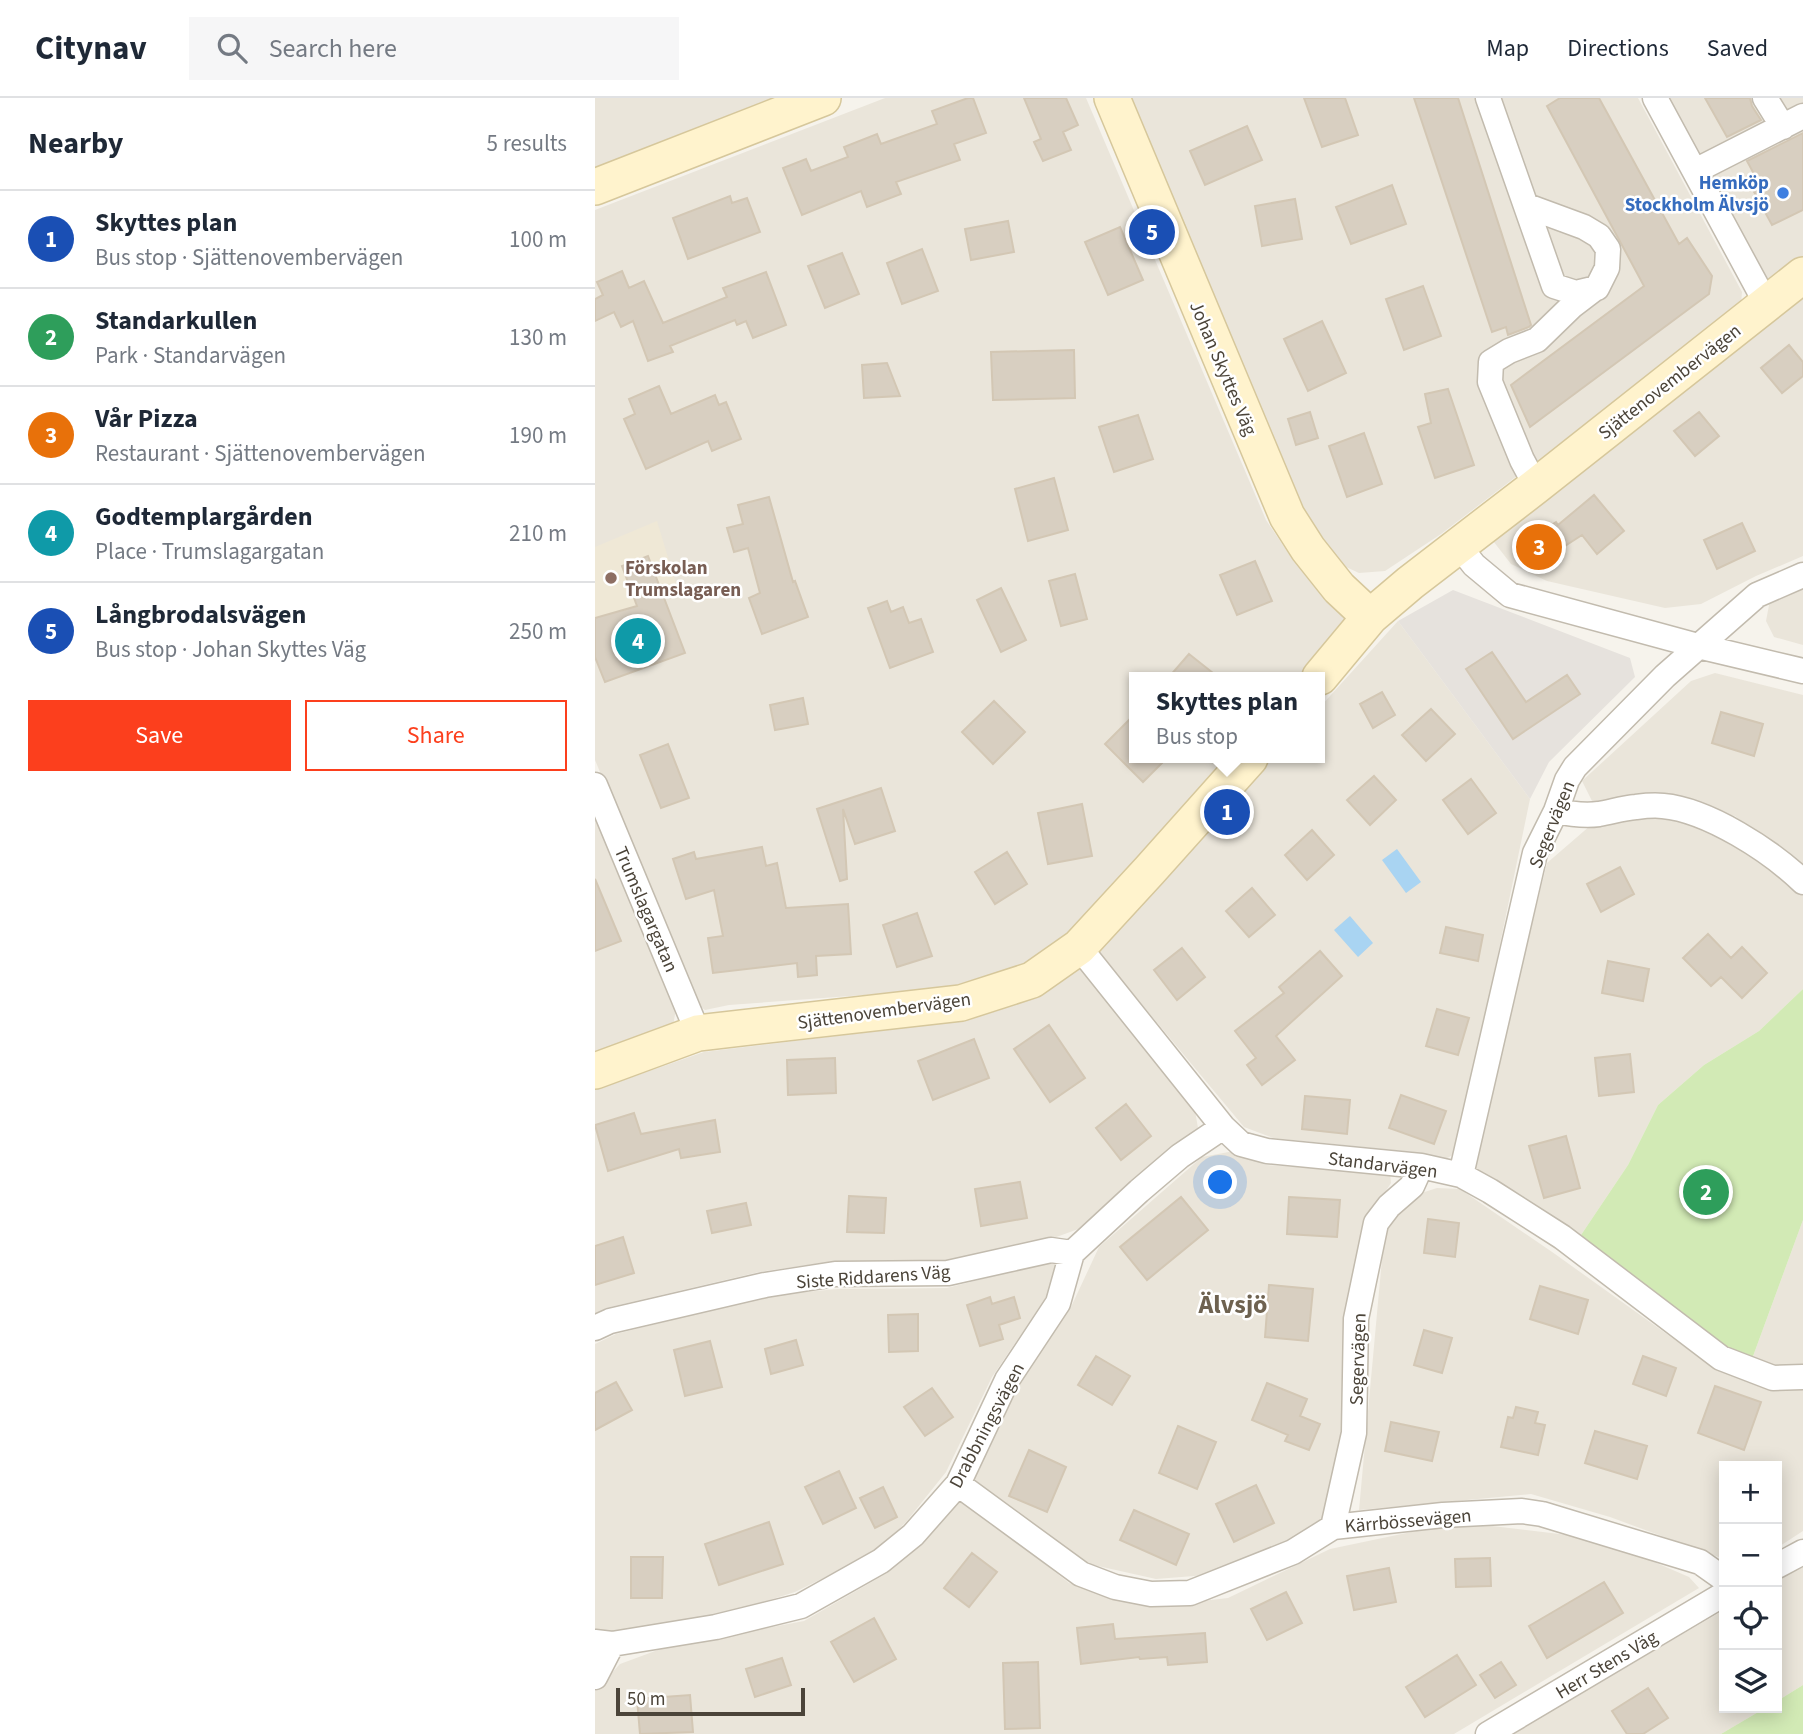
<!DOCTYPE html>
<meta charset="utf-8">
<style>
body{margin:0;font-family:"Source Sans 3",sans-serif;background:#f6f6f7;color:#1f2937}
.controls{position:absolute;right:21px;bottom:21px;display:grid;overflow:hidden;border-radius:0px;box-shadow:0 4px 18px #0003}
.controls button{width:63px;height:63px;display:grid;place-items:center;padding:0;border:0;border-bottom:2px solid #e0e1e3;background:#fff;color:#1f2937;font:35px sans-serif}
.scale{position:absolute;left:21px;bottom:18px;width:189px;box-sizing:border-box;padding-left:7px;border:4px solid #4b4439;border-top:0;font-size:19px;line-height:24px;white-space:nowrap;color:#4b4439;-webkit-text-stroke:5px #fff;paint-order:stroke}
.you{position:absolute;left:626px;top:1085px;width:24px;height:24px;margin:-18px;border:5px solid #fff;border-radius:50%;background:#1a73e8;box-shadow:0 0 0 10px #1a73e833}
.badge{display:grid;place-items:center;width:46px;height:46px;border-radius:50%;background:#fc3f1d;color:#fff;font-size:23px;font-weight:700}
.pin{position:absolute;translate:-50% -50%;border:4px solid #fff;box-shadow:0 2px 7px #0006}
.popup{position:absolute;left:534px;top:574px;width:196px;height:91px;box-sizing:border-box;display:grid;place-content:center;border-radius:0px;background:#fff;filter:drop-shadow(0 2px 5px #0005);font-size:23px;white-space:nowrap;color:#747a83}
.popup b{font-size:26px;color:#1f2937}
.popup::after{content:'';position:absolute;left:50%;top:100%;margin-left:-14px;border:14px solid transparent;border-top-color:#fff}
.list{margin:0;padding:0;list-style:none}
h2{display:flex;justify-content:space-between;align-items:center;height:91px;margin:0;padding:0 28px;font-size:30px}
h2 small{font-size:23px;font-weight:400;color:#747a83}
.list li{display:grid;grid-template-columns:46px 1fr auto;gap:21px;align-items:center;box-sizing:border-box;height:98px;padding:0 28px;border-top:2px solid #e0e1e3}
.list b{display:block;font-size:26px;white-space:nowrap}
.list p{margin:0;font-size:23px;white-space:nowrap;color:#747a83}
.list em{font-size:23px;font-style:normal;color:#747a83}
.actions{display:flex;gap:14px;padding:21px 28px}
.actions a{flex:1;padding:16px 0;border:2px solid #fc3f1d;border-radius:0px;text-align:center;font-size:24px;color:#fc3f1d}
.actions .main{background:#fc3f1d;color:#fff}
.icon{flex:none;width:38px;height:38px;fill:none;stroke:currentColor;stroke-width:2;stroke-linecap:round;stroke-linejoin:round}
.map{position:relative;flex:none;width:1208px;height:1636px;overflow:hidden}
header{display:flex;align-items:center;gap:42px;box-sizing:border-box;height:98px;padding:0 35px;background:#fff;border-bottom:2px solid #e0e1e3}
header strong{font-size:33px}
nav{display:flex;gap:38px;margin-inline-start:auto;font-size:24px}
.search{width:490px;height:63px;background:#f6f6f7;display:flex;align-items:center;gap:18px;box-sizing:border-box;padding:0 24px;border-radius:0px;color:#747a83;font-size:26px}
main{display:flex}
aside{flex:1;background:#fff}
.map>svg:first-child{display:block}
</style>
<header>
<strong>Citynav</strong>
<div class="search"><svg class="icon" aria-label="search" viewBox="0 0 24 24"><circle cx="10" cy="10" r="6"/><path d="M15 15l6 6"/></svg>Search here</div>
<nav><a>Map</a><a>Directions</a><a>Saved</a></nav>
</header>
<main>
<aside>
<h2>Nearby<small>5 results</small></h2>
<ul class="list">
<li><span class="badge" style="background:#1a4fb4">1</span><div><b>Skyttes plan</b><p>Bus stop · Sjättenovembervägen</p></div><em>100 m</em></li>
<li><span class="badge" style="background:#2e9e5b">2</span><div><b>Standarkullen</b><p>Park · Standarvägen</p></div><em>130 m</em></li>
<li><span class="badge" style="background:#e8710a">3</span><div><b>Vår Pizza</b><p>Restaurant · Sjättenovembervägen</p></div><em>190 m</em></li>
<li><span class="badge" style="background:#0f9aa8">4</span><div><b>Godtemplargården</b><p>Place · Trumslagargatan</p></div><em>210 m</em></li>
<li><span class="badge" style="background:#1a4fb4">5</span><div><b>Långbrodalsvägen</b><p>Bus stop · Johan Skyttes Väg</p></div><em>250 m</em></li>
</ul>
<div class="actions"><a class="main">Save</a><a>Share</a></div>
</aside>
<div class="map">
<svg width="1208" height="1636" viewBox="0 0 1208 1636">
<rect width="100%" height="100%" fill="#f6f3ec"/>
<path fill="#eae5da" d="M 0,0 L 183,0 L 0,71 Z
M 290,0 L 491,0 L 671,422 L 698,462 L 753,514 L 753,526 L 706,579 L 539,579 L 539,660 L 636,660 L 559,747 L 471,837 L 427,873 L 364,890 L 134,907 L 110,912 L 102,906 L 0,662 L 0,112 Z
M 530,0 L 1043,0 L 1147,194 L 1146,207 L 846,436 L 790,473 L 764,475 L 749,468 L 729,449 L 707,409 Z
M 1074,0 L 1208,0 L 1208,158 L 1178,184 L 1167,176 Z
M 1208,193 L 1208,458 L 1161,478 L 1106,506 L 1070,510 L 952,483 L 916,466 L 895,439 Z
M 1208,487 L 1208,547 L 1179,539 L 1171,523 L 1175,502 Z
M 803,523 L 935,701 L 862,1054 L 851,1061 L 819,1054 L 678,1040 L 649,1029 L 499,849 L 562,778 L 677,660 L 725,660 L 725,609 Z
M 1120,575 L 1208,597 L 1208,772 L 1140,718 L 1064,700 L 999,707 L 987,683 L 1096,583 Z
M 0,708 L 81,911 L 78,928 L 0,956 Z
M 1071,716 L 1131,739 L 1200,788 L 1208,798 L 1208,891 L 1164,933 L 1109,967 L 1063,1007 L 1033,1067 L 984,1140 L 877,1071 L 952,765 L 996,727 Z
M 480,864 L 599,1007 L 603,1030 L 486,1130 L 456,1141 L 352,1165 L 241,1163 L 164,1174 L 11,1210 L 0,1216 L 0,992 L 109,954 L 365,923 L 402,913 L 444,891 Z
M 639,1053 L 671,1067 L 795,1075 L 796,1085 L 770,1125 L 749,1334 L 727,1427 L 624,1476 L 561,1481 L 485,1464 L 377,1384 L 421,1285 L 476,1209 L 504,1149 L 607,1059 Z
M 842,1090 L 865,1091 L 960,1156 L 1122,1272 L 1174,1292 L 1208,1291 L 1208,1433 L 1182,1450 L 1182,1368 L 1129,1368 L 1129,1461 L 1015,1419 L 936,1396 L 764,1412 L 790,1128 L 811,1100 Z
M 1208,1122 L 1208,1269 L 1182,1270 L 1157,1261 Z
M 458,1163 L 467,1176 L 397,1279 L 351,1374 L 311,1424 L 281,1454 L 200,1494 L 119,1519 L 17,1535 L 0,1534 L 0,1246 L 21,1236 L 176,1197 L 243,1191 L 352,1190 Z
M 364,1398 L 474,1485 L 555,1509 L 633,1500 L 735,1451 L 864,1424 L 1006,1441 L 1094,1479 L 1104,1490 L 859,1636 L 0,1636 L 0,1593 L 25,1566 L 71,1549 L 209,1523 L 294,1474 L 327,1447 Z
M 1208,1464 L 1208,1587 L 1182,1603 L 1182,1481 Z
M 1129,1512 L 1129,1610 L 1170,1610 L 1126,1636 L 916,1636 Z"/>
<path fill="#e6e2dd" d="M 858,492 L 1035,560 L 1040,579 L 954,664 L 935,701 L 803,523 Z"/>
<path fill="#efe8d6" d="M 62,423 L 82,489 L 67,493 L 52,458 L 28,471 L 46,521 L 13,516 L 0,520 L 0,449 Z"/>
<path fill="#d2eab5" d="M 1208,891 L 1208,1122 L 1157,1261 L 1122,1249 L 984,1140 L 1033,1067 L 1063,1007 L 1109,967 L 1164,933 Z
M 1208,1587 L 1208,1636 L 1126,1636 L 1170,1610 L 1182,1610 L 1182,1603 Z"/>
<path fill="#a9d4f2" d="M 802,751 L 826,784 L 811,795 L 787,762 Z
M 755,818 L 778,845 L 763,859 L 739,832 Z"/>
<path fill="#d8cfc1" stroke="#d3c7b4" stroke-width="2" d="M 373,0 L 378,0 L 391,35 L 359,46 L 365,62 L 301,84 L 306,96 L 272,109 L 266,93 L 207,117 L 188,70 L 211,61 L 216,73 L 253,59 L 249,49 L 282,36 L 286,46 L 342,26 L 337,13 Z
M 429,0 L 471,0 L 483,27 L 468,34 L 476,52 L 448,63 L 439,44 L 446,41 Z
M 709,0 L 750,0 L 763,37 L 727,49 Z
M 819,0 L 863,0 L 936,227 L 934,229 L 913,237 L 911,229 L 897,234 Z
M 965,0 L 1004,0 L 1084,146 L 1092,140 L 1117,178 L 1114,196 L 935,329 L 916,287 L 1049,188 L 952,8 Z
M 1110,0 L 1155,0 L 1157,8 L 1166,22 L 1132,39 Z
M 652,28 L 667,62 L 610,87 L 595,53 Z
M 1208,35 L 1208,112 L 1177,127 L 1151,79 L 1159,76 L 1152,63 Z
M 797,87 L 811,126 L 756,146 L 741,109 Z
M 135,98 L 137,105 L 152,100 L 165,134 L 93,161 L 78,120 Z
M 700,101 L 707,141 L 667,148 L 660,108 Z
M 413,123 L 419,154 L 376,162 L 370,131 Z
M 525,129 L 548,182 L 513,197 L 490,144 Z
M 327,151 L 343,193 L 307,206 L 292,165 Z
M 247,155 L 264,196 L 230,210 L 213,168 Z
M 27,173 L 34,190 L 49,183 L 68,225 L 132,199 L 128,190 L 171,174 L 191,227 L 158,240 L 151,223 L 142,227 L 140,222 L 75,248 L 78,254 L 53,263 L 38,223 L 26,229 L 19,214 L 0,223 L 0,201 L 8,197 L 2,184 Z
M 828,188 L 846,238 L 809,252 L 791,201 Z
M 727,223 L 751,275 L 713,293 L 689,241 Z
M 1194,247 L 1208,264 L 1208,278 L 1187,295 L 1166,270 Z
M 479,252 L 480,300 L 398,302 L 396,254 Z
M 292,265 L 305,298 L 269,300 L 267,267 Z
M 64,288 L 76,316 L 120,297 L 124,307 L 131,304 L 146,341 L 117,353 L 113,343 L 51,371 L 29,321 L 40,316 L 34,301 Z
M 853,291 L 879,367 L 840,380 L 823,329 L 836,325 L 830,296 Z
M 715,314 L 723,340 L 701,347 L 693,321 Z
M 1104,314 L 1124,338 L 1100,358 L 1079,333 Z
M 543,317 L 558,361 L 519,374 L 504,329 Z
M 769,335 L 787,386 L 752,399 L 734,348 Z
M 459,380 L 473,432 L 433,443 L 420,391 Z
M 999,397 L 1029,433 L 1002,456 L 987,437 L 945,464 L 932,442 L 961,424 L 963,427 Z
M 174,399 L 198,484 L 200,483 L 213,519 L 167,536 L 154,500 L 165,495 L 153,450 L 139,454 L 132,430 L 148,426 L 143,407 Z
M 1147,425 L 1160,453 L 1122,471 L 1109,442 Z
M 53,458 L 90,555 L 10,584 L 0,559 L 0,520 L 42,508 L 27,468 Z
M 660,463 L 677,503 L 642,517 L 625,477 Z
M 480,476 L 492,521 L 466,528 L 454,483 Z
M 406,490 L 431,542 L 406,554 L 382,502 Z
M 292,503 L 296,514 L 308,509 L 314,525 L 326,521 L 338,554 L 295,570 L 273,510 Z
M 897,554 L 931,604 L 972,577 L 985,596 L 918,641 L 871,571 Z
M 594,556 L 623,579 L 574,579 Z
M 787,594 L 800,617 L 778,630 L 765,606 Z
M 208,600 L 213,626 L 180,632 L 175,607 Z
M 399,603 L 430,634 L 398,666 L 367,634 Z
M 836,611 L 860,636 L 831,663 L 807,637 Z
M 1126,614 L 1168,626 L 1159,658 L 1117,645 Z
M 539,617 L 539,660 L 572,660 L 548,684 L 510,646 Z
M 73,646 L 94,700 L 66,710 L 45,657 Z
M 779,678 L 801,702 L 775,727 L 752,702 Z
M 876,681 L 901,715 L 873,736 L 848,702 Z
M 286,690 L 300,733 L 260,746 L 248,711 L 252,781 L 245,783 L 222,711 Z
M 487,706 L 497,758 L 453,766 L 443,715 Z
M 717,732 L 739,757 L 712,782 L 690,757 Z
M 167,749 L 171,768 L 182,765 L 191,810 L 253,806 L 256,856 L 221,858 L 222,877 L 203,879 L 202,865 L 118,875 L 113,840 L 128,838 L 119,792 L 91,801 L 78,761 L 99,754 L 101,761 Z
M 412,754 L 432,786 L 400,806 L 380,774 Z
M 1025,769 L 1039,796 L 1006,814 L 992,786 Z
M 0,781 L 26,843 L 0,853 Z
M 657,790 L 680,817 L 654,839 L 631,813 Z
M 322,815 L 337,858 L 302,869 L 288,827 Z
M 851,829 L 888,837 L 883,863 L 845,855 Z
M 1113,836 L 1136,860 L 1147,849 L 1172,875 L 1147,900 L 1126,879 L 1116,888 L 1088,860 Z
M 587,850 L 610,879 L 582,902 L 559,872 Z
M 725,853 L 747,878 L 681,938 L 700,962 L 667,987 L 652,967 L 661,960 L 640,933 L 689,895 L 684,889 Z
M 1013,863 L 1054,871 L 1048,903 L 1007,895 Z
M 842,911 L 874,920 L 863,957 L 831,948 Z
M 454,927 L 490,980 L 455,1004 L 419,951 Z
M 379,941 L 394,980 L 338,1002 L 323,963 Z
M 1035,956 L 1039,994 L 1004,998 L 1000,960 Z
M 240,960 L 241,995 L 193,997 L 192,962 Z
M 806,997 L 851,1013 L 839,1046 L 794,1030 Z
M 710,998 L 755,1002 L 752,1036 L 707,1031 Z
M 531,1006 L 556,1038 L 526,1062 L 501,1030 Z
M 39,1015 L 46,1036 L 120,1022 L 125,1054 L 86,1060 L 84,1051 L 13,1073 L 0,1027 Z
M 971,1038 L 985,1090 L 949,1100 L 934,1048 Z
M 425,1084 L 432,1120 L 386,1128 L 380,1091 Z
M 254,1098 L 291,1100 L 289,1135 L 252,1134 Z
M 586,1099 L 613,1132 L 552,1182 L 525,1149 Z
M 694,1099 L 745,1102 L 742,1139 L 692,1136 Z
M 151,1105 L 156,1127 L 117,1135 L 112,1113 Z
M 833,1121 L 864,1125 L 860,1159 L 829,1155 Z
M 28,1139 L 39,1175 L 0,1187 L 0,1148 Z
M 674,1187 L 718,1191 L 713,1243 L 670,1239 Z
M 945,1188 L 993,1202 L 983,1236 L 935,1221 Z
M 395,1199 L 397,1206 L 419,1199 L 425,1220 L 404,1227 L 408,1241 L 385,1248 L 372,1207 Z
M 323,1216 L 323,1253 L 294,1254 L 293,1217 Z
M 829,1232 L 857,1240 L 847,1275 L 819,1267 Z
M 201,1242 L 208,1267 L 176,1276 L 170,1251 Z
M 115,1243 L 127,1289 L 90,1298 L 79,1252 Z
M 501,1258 L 535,1278 L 517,1307 L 483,1287 Z
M 1048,1258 L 1081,1270 L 1071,1298 L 1038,1286 Z
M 21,1284 L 37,1312 L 0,1332 L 0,1295 Z
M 672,1285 L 712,1301 L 705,1318 L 725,1326 L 714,1352 L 690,1343 L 693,1337 L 657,1322 Z
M 1120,1288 L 1166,1304 L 1149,1352 L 1103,1335 Z
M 337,1290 L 358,1319 L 330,1338 L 309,1309 Z
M 921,1309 L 943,1314 L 940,1325 L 950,1327 L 943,1357 L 906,1349 L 913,1319 L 918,1320 Z
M 796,1324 L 844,1334 L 837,1363 L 790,1353 Z
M 583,1328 L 621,1344 L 602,1391 L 564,1375 Z
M 1000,1333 L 1052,1348 L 1042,1381 L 990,1365 Z
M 434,1352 L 471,1369 L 452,1414 L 414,1398 Z
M 244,1373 L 261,1410 L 228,1426 L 210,1389 Z
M 661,1387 L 679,1425 L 639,1444 L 621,1406 Z
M 288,1389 L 302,1419 L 280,1430 L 265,1400 Z
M 539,1412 L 594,1436 L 581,1467 L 525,1442 Z
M 174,1424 L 188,1466 L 124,1487 L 110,1446 Z
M 377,1455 L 402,1474 L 374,1509 L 349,1490 Z
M 36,1459 L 68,1459 L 67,1500 L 36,1500 Z
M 895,1460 L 896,1488 L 861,1489 L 860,1461 Z
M 794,1470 L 801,1504 L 759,1512 L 752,1478 Z
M 1009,1484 L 1028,1515 L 952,1560 L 934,1528 Z
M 691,1494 L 707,1525 L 672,1542 L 656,1511 Z
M 279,1520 L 301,1561 L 259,1584 L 236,1544 Z
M 518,1526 L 520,1541 L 610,1535 L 612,1564 L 573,1567 L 572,1559 L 545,1561 L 544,1559 L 486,1566 L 482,1530 Z
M 862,1557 L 881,1587 L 830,1619 L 811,1589 Z
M 187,1560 L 196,1587 L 160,1599 L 151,1571 Z
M 443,1564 L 445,1630 L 410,1631 L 408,1565 Z
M 906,1564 L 921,1587 L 900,1600 L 885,1577 Z
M 1053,1590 L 1073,1620 L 1048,1636 L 1032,1636 L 1017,1613 Z
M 95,1597 L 98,1634 L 45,1636 L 42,1601 Z"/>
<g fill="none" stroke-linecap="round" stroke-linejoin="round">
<defs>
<path id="street" d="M 893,0 L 959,188 L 981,195 L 1002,190 L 1012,170 L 1013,151 L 1004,138 L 989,129 L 932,108
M 1060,0 L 1172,207
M 1170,0 L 1188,29
M 1100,73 L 1208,18
M 941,388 L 927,362 L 895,284 L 896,264 L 914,253 L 942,242 L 977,208 L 998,192
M 864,448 L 879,467 L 915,497 L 1103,548 L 1208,573
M 0,687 L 103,935
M 961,713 C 975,716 989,718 1004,716 C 1016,714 1028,710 1041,709 C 1049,708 1059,707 1068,708 C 1113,712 1176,753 1208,784
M 484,849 L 628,1029 L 646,1046 L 672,1053 L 826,1068 L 866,1077 L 895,1093 L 967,1139 L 1126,1260 L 1178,1280 L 1208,1279
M 866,1077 L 940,755 L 961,713 L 972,682 L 980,669 L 1070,578 L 1162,497 L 1208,477
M 0,1230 L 15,1223 L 170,1187 L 240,1176 L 353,1175 L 456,1152 L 477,1155
M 363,1386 L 486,1476 L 520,1489 L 556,1496 L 595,1495 L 698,1454 L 738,1429 L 848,1417 L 927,1413 L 947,1416 L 1105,1464 L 1129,1481
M 738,1429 L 759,1335 L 761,1221 L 781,1125 L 794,1108 L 817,1088 L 826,1068
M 1182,1468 L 1208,1454
M 0,1544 L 17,1546 L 121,1529 L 206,1508 L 286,1463 L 318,1437 L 363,1386 L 412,1282 L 463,1205 L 477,1155 L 544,1093 L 585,1058 L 628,1029
M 0,1579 L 17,1546
M 893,1636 L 1129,1496"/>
<path id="secondary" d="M 517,0 L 692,418 L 713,451 L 744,490 L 775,519
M 0,89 L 228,0
M 725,579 L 775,519 L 815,485 L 941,388 L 1208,177
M 0,973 L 103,935 L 366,905 L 437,882 L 484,849 L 554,773 L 655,660"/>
</defs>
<use href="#street" stroke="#c2bbae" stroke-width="27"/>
<use href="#secondary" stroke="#d6c79b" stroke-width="38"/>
<use href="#street" stroke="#fff" stroke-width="24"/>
<use href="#secondary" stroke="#fff3cd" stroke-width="35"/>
</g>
<circle fill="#3f7fe0" stroke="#fff" stroke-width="2.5" cx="1188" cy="95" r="7"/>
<circle fill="#8d6e63" stroke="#fff" stroke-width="2.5" cx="16" cy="480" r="7"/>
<g text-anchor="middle" stroke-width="5" stroke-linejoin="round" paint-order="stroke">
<g font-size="19" font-weight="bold" fill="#366cbe" stroke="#fff" text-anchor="end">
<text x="1174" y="91">Hemköp<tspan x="1174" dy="22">Stockholm Älvsjö</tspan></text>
</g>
<g font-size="19" fill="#4b4439" stroke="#fff">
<text transform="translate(629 270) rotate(67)" y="7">Johan Skyttes Väg</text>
<text transform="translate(1074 283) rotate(-38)" y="7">Sjättenovembervägen</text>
<text transform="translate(956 726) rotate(-68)" y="7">Segervägen</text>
<text transform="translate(52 811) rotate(67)" y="7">Trumslagargatan</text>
<text transform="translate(289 912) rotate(-8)" y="7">Sjättenovembervägen</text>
<text transform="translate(788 1066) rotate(7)" y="7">Standarvägen</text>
<text transform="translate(278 1178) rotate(-4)" y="7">Siste Riddarens Väg</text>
<text transform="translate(762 1261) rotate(-88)" y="7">Segervägen</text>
<text transform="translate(391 1327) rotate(-62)" y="7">Drabbningsvägen</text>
<text transform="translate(813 1422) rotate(-5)" y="7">Kärrbössevägen</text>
<text transform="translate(1011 1566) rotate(-31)" y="7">Herr Stens Väg</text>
</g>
<g font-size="19" font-weight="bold" fill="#785e54" stroke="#fff" text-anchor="start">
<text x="30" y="476">Förskolan<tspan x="30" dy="22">Trumslagaren</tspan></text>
</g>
<g font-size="26" font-weight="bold" fill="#6e6250" stroke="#fff">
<text x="638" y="1215">Älvsjö</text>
</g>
</g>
</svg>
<div class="controls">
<button>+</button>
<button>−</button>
<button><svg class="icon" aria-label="locate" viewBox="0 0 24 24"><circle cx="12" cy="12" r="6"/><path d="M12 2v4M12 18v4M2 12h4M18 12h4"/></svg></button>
<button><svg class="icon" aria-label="layers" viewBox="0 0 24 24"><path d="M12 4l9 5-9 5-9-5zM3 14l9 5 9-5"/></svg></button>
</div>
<div class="scale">50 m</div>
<div class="you"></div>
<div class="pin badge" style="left:632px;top:714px;background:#1a4fb4">1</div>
<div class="popup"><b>Skyttes plan</b>Bus stop</div>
<div class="pin badge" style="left:1111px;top:1094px;background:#2e9e5b">2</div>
<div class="pin badge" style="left:944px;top:449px;background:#e8710a">3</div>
<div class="pin badge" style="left:43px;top:543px;background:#0f9aa8">4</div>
<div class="pin badge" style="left:557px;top:134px;background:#1a4fb4">5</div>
</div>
</main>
